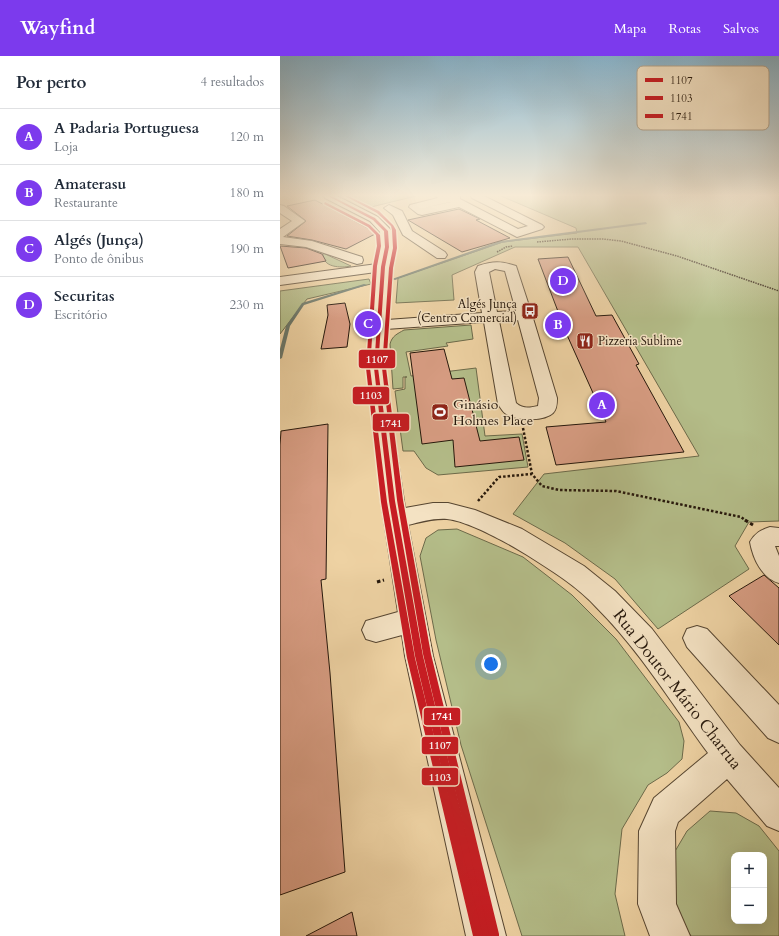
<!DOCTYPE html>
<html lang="pt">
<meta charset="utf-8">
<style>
body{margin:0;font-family:Cardo,serif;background:#f6f6f7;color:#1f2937}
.controls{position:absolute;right:12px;bottom:12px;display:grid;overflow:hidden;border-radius:8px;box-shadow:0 4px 16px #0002}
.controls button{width:36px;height:36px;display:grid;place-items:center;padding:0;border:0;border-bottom:1px solid #e0e1e3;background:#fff;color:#1f2937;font:20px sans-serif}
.you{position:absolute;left:211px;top:608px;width:14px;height:14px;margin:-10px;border:3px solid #fff;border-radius:50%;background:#1a73e8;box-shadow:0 0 0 6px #1a73e833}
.badge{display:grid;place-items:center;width:26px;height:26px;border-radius:50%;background:#7c3aed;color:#fff;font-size:13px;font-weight:700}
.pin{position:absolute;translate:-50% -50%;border:2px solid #fff;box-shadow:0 1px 4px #0006}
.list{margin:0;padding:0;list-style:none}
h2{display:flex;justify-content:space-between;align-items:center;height:52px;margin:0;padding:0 16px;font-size:17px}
h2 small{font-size:13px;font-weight:400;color:#747a83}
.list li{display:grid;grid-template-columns:26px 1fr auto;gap:12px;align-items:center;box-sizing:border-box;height:56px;padding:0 16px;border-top:1px solid #e0e1e3}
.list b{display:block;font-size:15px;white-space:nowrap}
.list p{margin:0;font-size:13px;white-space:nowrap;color:#747a83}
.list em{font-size:13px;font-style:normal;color:#747a83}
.map{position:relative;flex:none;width:499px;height:880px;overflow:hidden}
header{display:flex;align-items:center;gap:24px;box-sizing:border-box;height:56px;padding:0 20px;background:#7c3aed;color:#fff}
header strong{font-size:19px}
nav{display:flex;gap:22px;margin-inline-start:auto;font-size:14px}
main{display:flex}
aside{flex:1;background:#fff}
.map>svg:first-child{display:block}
</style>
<header>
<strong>Wayfind</strong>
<nav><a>Mapa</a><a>Rotas</a><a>Salvos</a></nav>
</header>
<main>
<aside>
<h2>Por perto<small>4 resultados</small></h2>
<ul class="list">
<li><span class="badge">A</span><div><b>A Padaria Portuguesa</b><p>Loja</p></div><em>120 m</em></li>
<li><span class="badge">B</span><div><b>Amaterasu</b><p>Restaurante</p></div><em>180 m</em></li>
<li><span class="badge">C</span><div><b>Algés (Junça)</b><p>Ponto de ônibus</p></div><em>190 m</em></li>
<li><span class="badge">D</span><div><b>Securitas</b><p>Escritório</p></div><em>230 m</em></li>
</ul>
</aside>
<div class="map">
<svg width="499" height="880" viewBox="0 0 499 880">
<rect width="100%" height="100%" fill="#eed2a3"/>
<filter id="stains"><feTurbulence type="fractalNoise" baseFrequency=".005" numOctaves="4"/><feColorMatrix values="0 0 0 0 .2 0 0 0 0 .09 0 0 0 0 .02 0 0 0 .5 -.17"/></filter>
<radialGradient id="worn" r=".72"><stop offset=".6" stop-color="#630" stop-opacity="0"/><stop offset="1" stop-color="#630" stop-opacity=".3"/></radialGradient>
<path fill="#b4bd89" stroke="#6c6a4a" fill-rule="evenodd" d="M 64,140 L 136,140 L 87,152 Z
M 221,140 L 499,140 L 499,465 L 469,466 L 455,490 L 469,513 L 378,573 L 335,523 L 285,487 L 233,458 L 264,418 L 419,400 L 298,191 L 235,191 L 172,219 L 174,244 L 116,247 L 118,222 L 223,186 L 297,177 L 296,172 Z
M 43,197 L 71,210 C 61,212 42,212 43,197 Z
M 89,223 L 91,228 L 27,243 L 0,278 L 0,235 Z
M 191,269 L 193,283 L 166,287 L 168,290 L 126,296 L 131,320 L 196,312 L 205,380 L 242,378 L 248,411 L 158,419 L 146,412 L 134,395 L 123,395 L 115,335 L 125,333 L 125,321 L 127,321 L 123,321 L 123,332 L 113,333 L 110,288 C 112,280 117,278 124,274 Z
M 177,473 L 243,501 L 292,539 L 336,583 L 399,666 L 404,685 L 402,703 L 387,717 L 368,729 L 342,773 L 335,838 L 345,880 L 242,880 L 181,689 L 156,584 L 140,500 L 146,482 L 158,474 Z
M 430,755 L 456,757 L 479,770 L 499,795 L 499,880 L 411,880 L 399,862 L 390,830 L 394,797 L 407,775 ZM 454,799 L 484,799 L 484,865 L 454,865 Z"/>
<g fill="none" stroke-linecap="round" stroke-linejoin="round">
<path fill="#6b7769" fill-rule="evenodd" d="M 366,166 L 367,168 L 221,187 L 115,224 L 112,223 L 220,185 Z
M 84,228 L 87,229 L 24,249 L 10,270 L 2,302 L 0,303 L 0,293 L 6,270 L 22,247 Z"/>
</g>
<path fill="#d89d83" stroke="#25170b" d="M 35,144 L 97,177 L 66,193 L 32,184 L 7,180 L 26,165 L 7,150 Z
M 179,153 L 200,163 L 196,164 L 230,182 L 182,196 L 128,164 Z
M 0,190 L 26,192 L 42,198 L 46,205 L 8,212 Z
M 288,201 L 316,260 L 332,259 L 359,308 L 356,309 L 404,396 L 276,409 L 266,371 L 326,366 L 287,279 L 258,203 Z
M 65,247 L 70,268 L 67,291 L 41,293 L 48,259 L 47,249 Z
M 164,293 L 172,323 L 184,322 L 200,385 L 239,381 L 244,404 L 175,411 L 173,384 L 142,388 L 130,297 Z
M 48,368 L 46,523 L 41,524 L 50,617 L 65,816 L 0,839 L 0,389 L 1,375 Z
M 484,519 L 499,532 L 499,589 L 449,540 Z
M 72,856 L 77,880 L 26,880 Z"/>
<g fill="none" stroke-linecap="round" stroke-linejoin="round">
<defs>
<path id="minor" d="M 44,140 L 57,140 L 98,161 L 112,175 L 113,191 L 110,211 L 107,264 L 202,257 L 195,216 L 198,210 C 213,205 221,205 236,210 L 252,259 L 277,342 C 277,347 277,353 273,357 C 265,365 238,365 228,359 C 223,357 221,352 218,348 L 204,266 L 106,273 L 104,312 L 125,452 L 153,447 L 168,447 L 195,454 L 242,473 L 304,510 L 335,535 L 372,573 L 460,689 L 499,732 L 499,775 L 487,770 L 447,723 L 398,766 L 395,775 L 396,848 L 410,880 L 370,880 L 358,848 L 359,775 L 374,742 L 428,697 C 392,648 360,595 317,552 C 297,530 272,515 247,499 C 228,487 188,465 167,463 C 153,462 141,466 128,469 L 153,600 L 226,880 L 186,880 L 125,600 L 122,579 L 96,586 L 86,583 L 82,574 L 86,565 L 118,556 L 101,445 L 88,312 L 96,216 L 0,229 L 0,221 L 97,208 L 101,191 L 100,176 L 90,165 L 45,142 ZM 215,213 L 225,215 L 236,255 L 217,256 L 209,216 ZM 238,264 L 259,342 L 258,350 C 249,352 243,353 236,347 L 219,265 Z
M 156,140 L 180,140 L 180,143 L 238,173 L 248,170 L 192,142 L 191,140 L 204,140 L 262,169 L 264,171 L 262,173 L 237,181 L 179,151 L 142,159 L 138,158 L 129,151 L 130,149 L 158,142 ZM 170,146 L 171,146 L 143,152 Z
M 0,149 L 4,150 L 25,165 L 3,181 L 32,185 L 82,201 L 83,204 L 82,207 L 77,208 L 26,191 L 0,188 L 0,173 L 12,165 L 0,157 Z
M 109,149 L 122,155 L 132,175 L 165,196 L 167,199 L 165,202 L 157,202 L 123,179 L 113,159 L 104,152 Z
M 490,471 L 499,472 L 499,490 L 495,490 L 499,500 L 499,527 C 482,522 473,503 470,486 C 475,477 481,474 490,471 Z
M 417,570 L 427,573 L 499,649 L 499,687 L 488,682 L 407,591 L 403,582 L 407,573 Z"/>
</defs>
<use href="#minor" stroke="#574631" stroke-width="2"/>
<path stroke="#25170b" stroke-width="1.5" stroke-dasharray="1.5 1" stroke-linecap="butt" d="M 257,186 L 292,183 L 323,183 L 341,185 L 397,200 L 499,235
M 217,196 L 226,191 L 233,190"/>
<path stroke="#25170b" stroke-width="2.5" stroke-dasharray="2.5 2" stroke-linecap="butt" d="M 243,372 L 252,418 L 262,430 L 279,434 L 336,435 L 461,461 L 466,465
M 198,445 L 219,421 L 252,418"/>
<path stroke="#25170b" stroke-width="3" stroke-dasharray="3.5 2.5" stroke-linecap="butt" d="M 465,464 L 473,469
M 97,526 L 104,524"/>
<use href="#minor" fill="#f4e2c3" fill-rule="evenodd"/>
<defs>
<path id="bus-1" d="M 48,140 L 51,140 L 95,162 L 108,175 L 109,191 L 105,211 L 98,312 L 115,445 L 143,600 L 211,880 L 201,880 L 135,600 L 109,445 L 94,312 L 101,211 L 105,191 L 104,175 L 93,164 Z"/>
<path id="bus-2" d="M 45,146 L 90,169 L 100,179 L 101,190 L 97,210 L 90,312 L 107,446 L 135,602 L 203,880 L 193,880 L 127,602 L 101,446 L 86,312 L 93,210 L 97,190 L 96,179 L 88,171 L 44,148 Z"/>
<path id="bus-3" d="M 65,140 L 68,140 L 99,155 L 113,169 L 116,174 L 117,192 L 113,212 L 106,312 L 123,444 L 151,598 L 219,878 L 219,880 L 209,880 L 209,878 L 143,598 L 117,444 L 102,312 L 109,212 L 113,192 L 112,174 L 111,170 L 97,157 Z"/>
</defs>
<use href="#bus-1" stroke="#f4e2c3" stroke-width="3"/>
<use href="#bus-2" stroke="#f4e2c3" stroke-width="3"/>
<use href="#bus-3" stroke="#f4e2c3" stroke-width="3"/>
<use href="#bus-1" fill="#c61d23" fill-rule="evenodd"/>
<use href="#bus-2" fill="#c61d23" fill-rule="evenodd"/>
<use href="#bus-3" fill="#c61d23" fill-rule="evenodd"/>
</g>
<linearGradient id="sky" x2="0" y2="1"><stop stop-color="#88b5ce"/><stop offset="0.53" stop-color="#f7ebd6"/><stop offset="1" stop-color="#f7ebd6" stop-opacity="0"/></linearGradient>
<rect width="499" height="263" fill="url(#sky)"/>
<defs>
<symbol id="bus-square" viewBox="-11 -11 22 22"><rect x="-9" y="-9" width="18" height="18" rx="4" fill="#8f2418" stroke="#f4e2c3"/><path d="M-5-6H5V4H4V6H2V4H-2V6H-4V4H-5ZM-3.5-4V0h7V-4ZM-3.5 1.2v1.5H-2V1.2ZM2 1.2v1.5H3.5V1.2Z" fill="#fff"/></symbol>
<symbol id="restaurant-square" viewBox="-11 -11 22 22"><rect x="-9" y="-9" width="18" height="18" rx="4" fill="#8f2418" stroke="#f4e2c3"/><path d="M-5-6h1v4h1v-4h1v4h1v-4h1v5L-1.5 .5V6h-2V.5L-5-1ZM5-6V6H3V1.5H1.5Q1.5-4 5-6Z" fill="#fff"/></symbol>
<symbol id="stadium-square" viewBox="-11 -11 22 22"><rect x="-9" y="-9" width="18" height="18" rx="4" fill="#8f2418" stroke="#f4e2c3"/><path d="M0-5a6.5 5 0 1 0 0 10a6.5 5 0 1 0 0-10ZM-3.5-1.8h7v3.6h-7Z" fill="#fff"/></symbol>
</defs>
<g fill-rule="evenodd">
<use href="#bus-square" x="240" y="245" width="20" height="20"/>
<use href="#restaurant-square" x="295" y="275" width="20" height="20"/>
<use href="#stadium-square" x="150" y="346" width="20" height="20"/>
</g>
<g text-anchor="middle" stroke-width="3" stroke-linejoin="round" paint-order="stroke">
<g font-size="12" fill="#25170b" stroke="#f4e2c3" text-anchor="end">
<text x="237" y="252">Algés Junça<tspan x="237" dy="14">(Centro Comercial)</tspan></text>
<text x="318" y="289" text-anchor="start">Pizzeria Sublime</text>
</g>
<g font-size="14" fill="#25170b" stroke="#f4e2c3" text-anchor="start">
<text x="173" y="353">Ginásio<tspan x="173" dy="16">Holmes Place</tspan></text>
</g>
<g font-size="17" fill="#25170b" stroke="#f4e2c3">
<text transform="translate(398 633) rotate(52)" y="6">Rua Doutor Mário Charrua</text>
</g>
</g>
<rect x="357" y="10" width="132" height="64" rx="6" fill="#f4e2c3" stroke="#b6a58c" stroke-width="1"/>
<rect x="365" y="22" width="18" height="4" fill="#c61d23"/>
<rect x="365" y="40" width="18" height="4" fill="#c61d23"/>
<rect x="365" y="58" width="18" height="4" fill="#c61d23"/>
<g font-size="11" fill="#25170b">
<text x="390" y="28">1107</text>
<text x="390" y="46">1103</text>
<text x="390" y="64">1741</text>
</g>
<g stroke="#f4e2c3" stroke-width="1.5">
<rect x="78" y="293" width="38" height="20" rx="4" fill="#c61d23"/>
<rect x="72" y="330" width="38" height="19" rx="4" fill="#c61d23"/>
<rect x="92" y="357" width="38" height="19" rx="4" fill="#c61d23"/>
<rect x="143" y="651" width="38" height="19" rx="4" fill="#c61d23"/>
<rect x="141" y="680" width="38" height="19" rx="4" fill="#c61d23"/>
<rect x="141" y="711" width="38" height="19" rx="4" fill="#c61d23"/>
</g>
<g font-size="11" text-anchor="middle" font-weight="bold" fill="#fff">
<text x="97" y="307">1107</text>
<text x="91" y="343">1103</text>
<text x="111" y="371">1741</text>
<text x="162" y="664">1741</text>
<text x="160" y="693">1107</text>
<text x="160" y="725">1103</text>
</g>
<rect width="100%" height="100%" filter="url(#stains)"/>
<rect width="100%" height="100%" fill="url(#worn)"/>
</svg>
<div class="controls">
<button>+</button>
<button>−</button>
</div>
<div class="you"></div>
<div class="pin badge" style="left:322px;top:349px">A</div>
<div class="pin badge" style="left:278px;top:269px">B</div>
<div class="pin badge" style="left:88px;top:268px">C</div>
<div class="pin badge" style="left:283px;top:225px">D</div>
</div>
</main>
